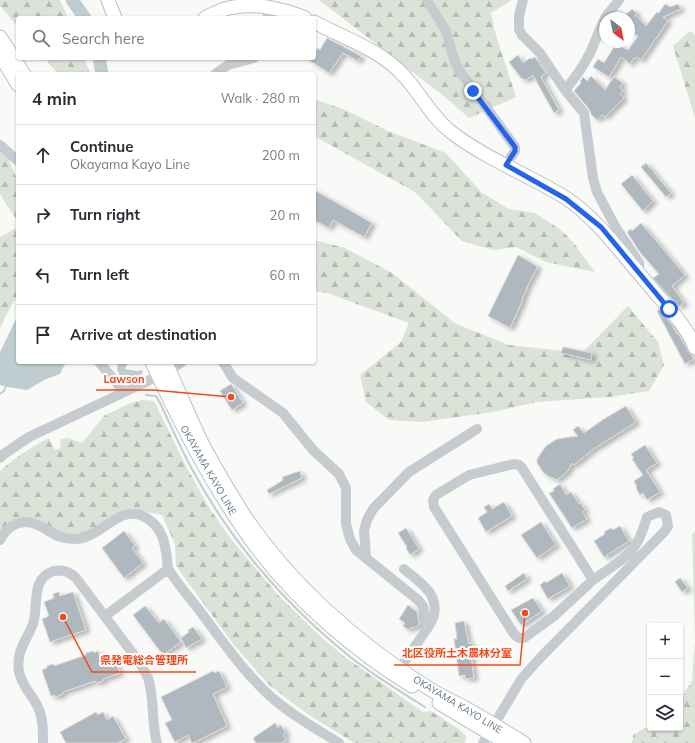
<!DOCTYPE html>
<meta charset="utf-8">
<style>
body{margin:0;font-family:Mulish,"Noto Sans JP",sans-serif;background:#f2f2f3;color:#2b2b33}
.controls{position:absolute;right:12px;bottom:12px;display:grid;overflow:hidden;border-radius:4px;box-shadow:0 1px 3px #0004}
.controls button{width:36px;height:36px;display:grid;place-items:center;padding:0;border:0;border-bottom:1px solid #e1e1e2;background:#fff;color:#2b2b33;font:20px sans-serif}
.compass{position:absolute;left:599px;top:12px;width:36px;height:36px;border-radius:50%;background:#fff;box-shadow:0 1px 3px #0004;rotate:148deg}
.stop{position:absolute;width:12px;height:12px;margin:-9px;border:3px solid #2563eb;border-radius:50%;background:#fff}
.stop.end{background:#2563eb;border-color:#fff;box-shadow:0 1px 4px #0008}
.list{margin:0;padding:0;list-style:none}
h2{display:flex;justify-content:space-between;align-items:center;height:52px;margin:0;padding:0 16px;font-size:17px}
h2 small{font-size:13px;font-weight:400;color:#7c7c81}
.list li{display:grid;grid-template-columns:26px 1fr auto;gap:12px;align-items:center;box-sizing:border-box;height:60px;padding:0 16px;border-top:1px solid #e1e1e2}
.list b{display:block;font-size:15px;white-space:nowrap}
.list p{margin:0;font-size:13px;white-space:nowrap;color:#7c7c81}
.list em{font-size:13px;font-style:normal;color:#7c7c81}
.icon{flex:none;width:22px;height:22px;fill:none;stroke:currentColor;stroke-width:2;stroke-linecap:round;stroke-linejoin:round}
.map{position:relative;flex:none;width:695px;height:743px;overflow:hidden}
.search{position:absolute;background:#fff;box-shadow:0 1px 3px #0004;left:16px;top:16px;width:300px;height:44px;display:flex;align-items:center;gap:10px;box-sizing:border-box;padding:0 14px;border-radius:4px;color:#7c7c81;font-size:15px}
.panel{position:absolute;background:#fff;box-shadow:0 1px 3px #0004;left:16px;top:72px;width:300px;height:292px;border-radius:4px}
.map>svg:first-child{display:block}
</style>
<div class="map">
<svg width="695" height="743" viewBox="0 0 695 743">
<defs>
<pattern id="forest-firs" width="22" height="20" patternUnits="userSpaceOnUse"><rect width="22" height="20" fill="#dbe2d7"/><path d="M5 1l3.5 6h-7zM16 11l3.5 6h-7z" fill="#b5bcb4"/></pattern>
<filter id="shadow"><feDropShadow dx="4" dy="2.5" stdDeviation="2" flood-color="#0004"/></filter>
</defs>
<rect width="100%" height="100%" fill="#f9f9f7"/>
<path fill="url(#forest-firs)" d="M 0,0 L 60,0 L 68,18 L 18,18 L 18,27 L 0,6 Z
M 319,0 L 512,0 L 491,13 L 495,32 L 516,97 L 469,118 L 445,97 Z
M 690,31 L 695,35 L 695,118 L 673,46 Z
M 45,58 L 84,58 L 91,74 L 58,74 Z
M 314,99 L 343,109 L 388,131 L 446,153 L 481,192 L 509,209 L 535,213 L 561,230 L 573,242 L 595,272 L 546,262 L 516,247 L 493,250 L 462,241 L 415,192 L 314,136 Z
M 0,138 L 18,182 L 18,222 L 0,194 Z
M 18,227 L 18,295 L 8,311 L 0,329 L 0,237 Z
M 314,240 L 345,248 L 392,273 L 456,324 L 509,345 L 582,353 L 628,306 L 658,342 L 664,365 L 649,391 L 609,397 L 537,402 L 493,412 L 422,422 L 389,420 L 366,402 L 360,375 L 401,342 L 409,323 L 327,293 L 314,291 Z
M 143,400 L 154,401 L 187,468 L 210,509 L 231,539 L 279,596 L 321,637 L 345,657 L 423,712 L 431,711 L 459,729 L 466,736 L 465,743 L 354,743 L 306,713 L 269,685 L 234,645 L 176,566 L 175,544 L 162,515 L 142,511 L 86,533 L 72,535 L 57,532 L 39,520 L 0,532 L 0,472 L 1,470 C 16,457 31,447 49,438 L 55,450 L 61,448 L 60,439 L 68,438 L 82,443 L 105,415 L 131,403 Z
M 695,531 L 695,743 L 632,743 L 633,735 L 650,725 L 650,728 L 680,728 L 680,699 L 692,681 L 695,640 L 692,534 Z"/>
<path fill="#bfccd0" d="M 18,315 L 18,362 L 66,362 L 60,374 L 46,379 L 27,390 L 8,387 L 0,385 L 0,352 Z
M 118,362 L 128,362 L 125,369 L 137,371 L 143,370 L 142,374 L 133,381 L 127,382 L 125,380 L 120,377 L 117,369 Z"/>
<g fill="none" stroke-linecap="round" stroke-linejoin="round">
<path stroke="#bfccd0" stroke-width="2" d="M 0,394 L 4,391 L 6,386
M 146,395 L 156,396 L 160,403 C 171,426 181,449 193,471 C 232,543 286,605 349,656 C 373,675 399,691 425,707"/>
<path stroke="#bfccd0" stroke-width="13" d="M 72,0 L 85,18
M 99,58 L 102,74"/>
</g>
<path fill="#afb8bf" stroke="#dbdbd9" filter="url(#shadow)" d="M 665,4 L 670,7 L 678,4 L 681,9 L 663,17 L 668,21 L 641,60 L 637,57 L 635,59 L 634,58 L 630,64 L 621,57 L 609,77 L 593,67 L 598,59 L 604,63 L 614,47 L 616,49 L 619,45 L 628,50 L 638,36 L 629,30 L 629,18 L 622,18 L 632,9 L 637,13 L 635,15 L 646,26 L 657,12 L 659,13 Z
M 327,38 L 361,56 L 358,61 L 343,53 L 329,73 L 306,58 L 314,58 L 314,54 L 318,48 L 320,50 Z
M 518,55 L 523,63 L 530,58 L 532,59 L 535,57 L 546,73 L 541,77 L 559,110 L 554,113 L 533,75 L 526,80 L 521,78 L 509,62 Z
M 591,76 L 605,90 L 614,77 L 623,83 L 620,87 L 623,91 L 620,94 L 624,98 L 605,117 L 602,115 L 597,120 L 591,114 L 589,109 L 574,91 L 581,83 L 580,82 L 583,77 L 587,81 Z
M 646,163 L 671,193 L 666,197 L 641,167 Z
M 632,175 L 653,201 L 643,211 L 621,184 Z
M 314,190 L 372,223 L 364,237 L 333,220 L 329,228 L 314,220 Z
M 641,223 L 685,275 L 672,286 L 684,303 L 679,307 L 653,278 L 659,274 L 639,251 L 627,232 L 631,229 L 632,231 Z
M 518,255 L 537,266 L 537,268 L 526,289 L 527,289 L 522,298 L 523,299 L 510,328 L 488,316 Z
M 659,309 L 672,325 L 677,334 L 678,333 L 688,351 L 694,359 L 685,364 L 657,311 Z
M 563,347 L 592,353 L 591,360 L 561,353 Z
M 231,384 L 243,403 L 232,410 L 220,391 Z
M 626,406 L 636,422 L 592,450 L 574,465 L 572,463 L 567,472 L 557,480 L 548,476 L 543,472 L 537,463 L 537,459 L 546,446 L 557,439 L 578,436 L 573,430 L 578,426 L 584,433 L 604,419 Z
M 645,445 L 657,463 L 646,470 L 660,492 L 647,500 L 643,493 L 640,495 L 636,488 L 637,487 L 634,481 L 643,475 L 632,459 L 634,458 L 631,454 Z
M 300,471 L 302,478 L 269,494 L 267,490 L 282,481 L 283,479 L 282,477 Z
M 560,484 L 566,495 L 571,492 L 579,504 L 581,503 L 585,510 L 582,512 L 587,519 L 572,528 L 549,493 L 554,491 L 553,489 Z
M 504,502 L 512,516 L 486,532 L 478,518 L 487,512 L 484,507 L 489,504 L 492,509 Z
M 541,522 L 556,545 L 537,558 L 521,535 Z
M 620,526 L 629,541 L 604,557 L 594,541 L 605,534 L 604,532 L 611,528 L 613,530 Z
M 406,528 L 419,549 L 410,555 L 406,548 L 407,547 L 398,533 Z
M 124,531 L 135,546 L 132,548 L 143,563 L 124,578 L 102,548 Z
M 524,573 L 527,579 L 508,591 L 505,586 Z
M 562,573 L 570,586 L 548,599 L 540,585 L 545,581 L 546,583 Z
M 680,578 L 688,588 L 682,592 L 675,582 Z
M 59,592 L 60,596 L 73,592 L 86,630 L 50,642 L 42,619 L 49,616 L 44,602 L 54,598 L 53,594 Z
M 533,598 L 542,611 L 521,625 L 511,610 Z
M 408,605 L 417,612 L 419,623 L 417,627 L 416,626 L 414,628 L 411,627 L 409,630 L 403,626 L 405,623 L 399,619 Z
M 145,606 L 159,623 L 164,619 L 181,642 L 163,655 L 133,615 Z
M 464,621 L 469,644 L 472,643 L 473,649 L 470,649 L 474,678 L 465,679 L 465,675 L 459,676 L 454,639 L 457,639 L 455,623 Z
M 193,627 L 202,639 L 186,648 L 181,638 L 189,632 L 188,630 Z
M 93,651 L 94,653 L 98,651 L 101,661 L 104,660 L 106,667 L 116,663 L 120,673 L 103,679 L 103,681 L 96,683 L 95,681 L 63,692 L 63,694 L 55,697 L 55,695 L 51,696 L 42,670 L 47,668 L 47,666 L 53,664 L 54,666 L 86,655 L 86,653 Z
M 213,671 L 214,673 L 219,671 L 227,687 L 213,694 L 227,726 L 193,743 L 192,743 L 188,735 L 175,742 L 165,723 L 172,720 L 161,697 Z
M 96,712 L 98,715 L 103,712 L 107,720 L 113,716 L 126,739 L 118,743 L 66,743 L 60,732 Z
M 275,723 L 278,728 L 281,725 L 286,733 L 283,735 L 286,740 L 282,743 L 256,743 L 253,738 Z"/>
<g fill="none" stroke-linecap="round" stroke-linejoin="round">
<defs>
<path id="major" d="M 108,0 L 115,18
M 205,18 C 214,13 224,8 234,7 C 257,3 284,9 305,18
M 314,22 C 340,36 374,48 396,68 C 417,86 428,114 451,132 C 486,159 529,175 566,198 C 600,221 622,255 649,285 C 664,304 687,325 695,348
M 0,37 L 24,74
M 0,55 L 18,85
M 152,362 C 182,428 216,494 260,552 C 299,603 358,653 412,686
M 165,362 C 179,390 190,419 204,447 C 216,469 229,491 242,512 C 287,581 356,642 425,686 C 436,693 449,700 462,706 C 483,718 503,730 524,743
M 439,703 L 506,743"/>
</defs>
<use href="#major" stroke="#bcc0c4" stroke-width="15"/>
<path stroke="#c6cbcf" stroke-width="10" d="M 263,0 L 269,18
M 427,0 L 446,31 L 454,60 L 459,70 L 515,147 L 515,151 L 506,165
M 523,0 L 519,16 L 519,29 L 522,35 L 540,53 L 565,90 L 584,113 L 593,178 L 597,192 L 615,226 L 639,263 L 640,274
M 605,18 L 619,0
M 215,74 L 228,65 L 254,58
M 565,90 C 575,78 583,67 590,53 C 595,42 599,30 605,19
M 0,145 L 18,161
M 99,362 L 124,392
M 223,362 L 233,378 L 283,413 L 313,450 L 339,474 L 346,488 L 346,524 L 350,539 L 356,550 L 418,600 L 423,606 L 427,629 L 400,668
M 0,458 L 4,454 L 29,437 L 169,371 L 182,362
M 514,464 L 519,465 L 522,468 L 593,580 L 554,616 L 524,638 L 519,638 L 514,634 L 434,507 L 433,500 L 436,495 L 469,475 Z
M 0,540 C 7,526 22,517 38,525 C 51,531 57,539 74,539 C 78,539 84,538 88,536 C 108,528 125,503 148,519 C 162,528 165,543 167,558 C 167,562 167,567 169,570 C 178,585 191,599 202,614 C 223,642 243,671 269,695 C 290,714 315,728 339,743
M 366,557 L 364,531 L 367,520 L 373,509 L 409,472 L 477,429
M 404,569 C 418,581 439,593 434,615 C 433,620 429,625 427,629
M 105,616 L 168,569
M 43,743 C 43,731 43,718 38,707 C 32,695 22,686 19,672 C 16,650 26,642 33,624 C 39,605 30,578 54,571 C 63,569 70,572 76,578 L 137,659 C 141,665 145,671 148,678 C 155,699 151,722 157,743
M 483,743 L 522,678 L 541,657 L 664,532 L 668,526 L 666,515 L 659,512 L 647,517 C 644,527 641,538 635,546 C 627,559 606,570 593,580"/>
<use href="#major" stroke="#fff" stroke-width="13"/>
</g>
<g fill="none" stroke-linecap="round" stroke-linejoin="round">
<path stroke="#2563eb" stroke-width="5" d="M 473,91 L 515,147 L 515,151 L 506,165 L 566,199 L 601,227 L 669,309"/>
</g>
<g text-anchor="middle" stroke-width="4" stroke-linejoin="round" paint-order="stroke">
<g font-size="10" fill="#617685" stroke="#fff">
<text transform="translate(209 470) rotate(60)" y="4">OKAYAMA KAYO LINE</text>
<text transform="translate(458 704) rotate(31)" y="4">OKAYAMA KAYO LINE</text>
</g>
</g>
<path fill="none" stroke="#f4481c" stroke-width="1.5" d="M231 397L153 390H96M525 613L520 665H394M63 617L92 672H196"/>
<g fill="#f4481c" stroke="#fff" stroke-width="1.5">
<circle cx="231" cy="397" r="4"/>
<circle cx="525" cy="613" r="4"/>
<circle cx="63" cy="617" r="4"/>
</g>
<g font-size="11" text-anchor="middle" font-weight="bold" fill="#f4481c" stroke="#fff" stroke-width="4" stroke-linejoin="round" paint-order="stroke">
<text x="124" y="383">Lawson</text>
<text x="457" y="657">北区役所土木農林分室</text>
<text x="144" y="664">県発電総合管理所</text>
</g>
</svg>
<div class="controls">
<button>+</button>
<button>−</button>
<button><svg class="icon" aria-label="layers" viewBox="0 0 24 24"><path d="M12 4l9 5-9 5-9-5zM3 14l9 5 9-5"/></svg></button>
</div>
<svg class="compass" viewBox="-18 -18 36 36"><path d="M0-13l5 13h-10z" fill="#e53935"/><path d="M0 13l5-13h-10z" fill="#7c7c81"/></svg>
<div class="stop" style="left:669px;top:309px"></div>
<div class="stop end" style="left:473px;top:91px"></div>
<div class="search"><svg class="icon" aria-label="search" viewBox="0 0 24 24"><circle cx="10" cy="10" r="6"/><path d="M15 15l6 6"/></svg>Search here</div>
<section class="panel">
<h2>4 min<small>Walk · 280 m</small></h2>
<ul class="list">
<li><svg class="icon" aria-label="ahead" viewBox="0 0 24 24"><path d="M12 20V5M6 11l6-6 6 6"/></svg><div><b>Continue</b><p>Okayama Kayo Line</p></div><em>200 m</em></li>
<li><svg class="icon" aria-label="right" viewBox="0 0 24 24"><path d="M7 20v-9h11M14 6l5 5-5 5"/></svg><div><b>Turn right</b></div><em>20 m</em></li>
<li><svg class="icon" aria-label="left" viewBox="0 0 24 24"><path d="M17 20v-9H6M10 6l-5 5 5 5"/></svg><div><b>Turn left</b></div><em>60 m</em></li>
<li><svg class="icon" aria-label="arrive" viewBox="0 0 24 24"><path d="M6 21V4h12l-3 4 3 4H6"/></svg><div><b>Arrive at destination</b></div></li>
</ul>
</section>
</div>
